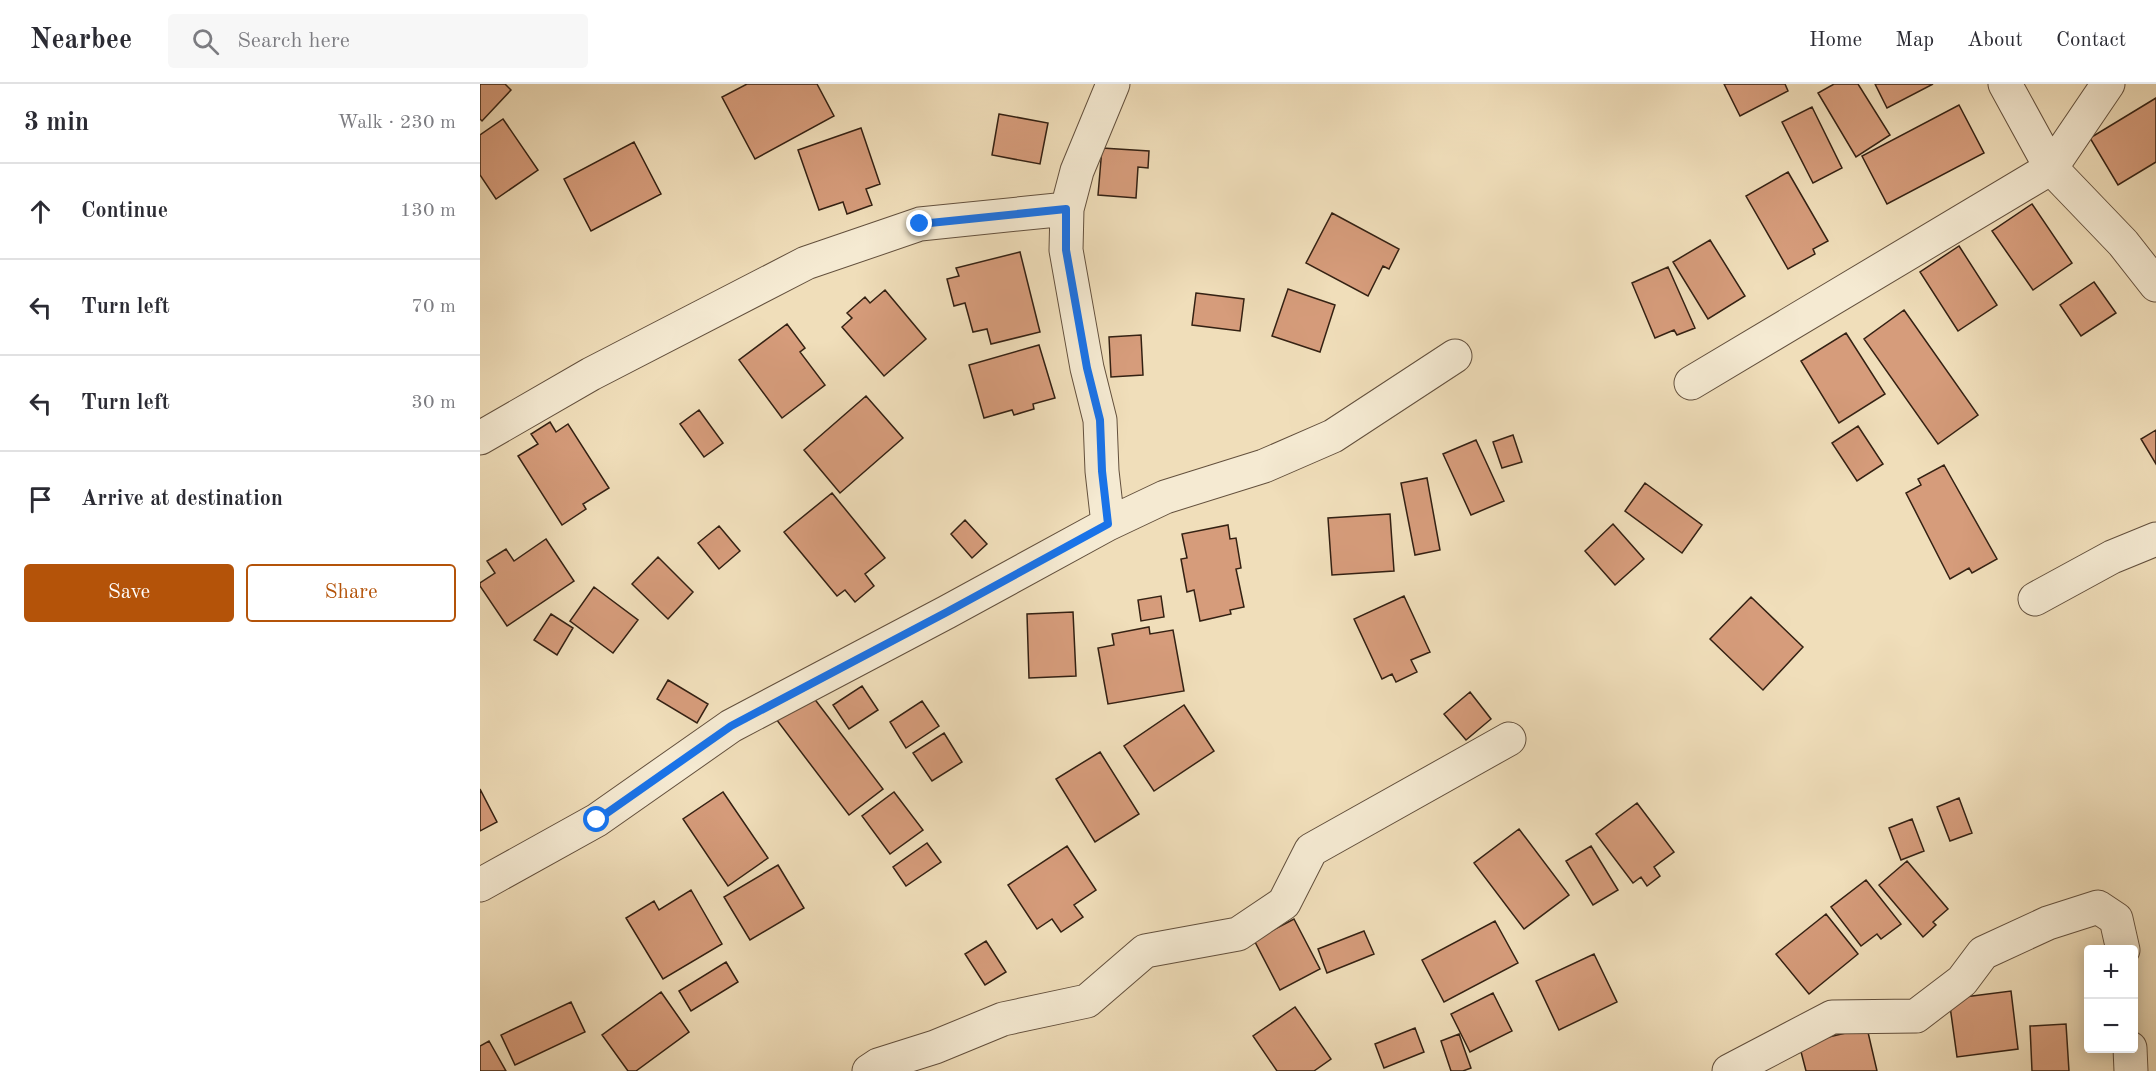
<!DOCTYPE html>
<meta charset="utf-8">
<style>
body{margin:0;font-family:"Old Standard TT",serif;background:#f7f7f7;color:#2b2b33}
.controls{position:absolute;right:18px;bottom:18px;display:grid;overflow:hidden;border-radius:6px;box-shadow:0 3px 15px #0003}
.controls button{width:54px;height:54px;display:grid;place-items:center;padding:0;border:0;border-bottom:2px solid #e1e1e2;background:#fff;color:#2b2b33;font:30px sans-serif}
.stop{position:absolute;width:18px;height:18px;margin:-14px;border:4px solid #1a73e8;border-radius:50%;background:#fff}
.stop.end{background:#1a73e8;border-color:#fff;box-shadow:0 2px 6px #0008}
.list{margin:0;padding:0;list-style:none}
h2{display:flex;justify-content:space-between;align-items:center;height:78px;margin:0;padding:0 24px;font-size:26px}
h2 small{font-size:20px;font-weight:400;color:#7c7c81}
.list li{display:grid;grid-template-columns:39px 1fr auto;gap:18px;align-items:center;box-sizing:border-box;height:96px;padding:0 24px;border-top:2px solid #e1e1e2}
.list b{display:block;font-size:22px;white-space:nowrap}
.list em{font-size:20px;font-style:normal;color:#7c7c81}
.actions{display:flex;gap:12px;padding:18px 24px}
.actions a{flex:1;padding:14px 0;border:2px solid #b45309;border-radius:6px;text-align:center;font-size:21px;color:#b45309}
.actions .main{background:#b45309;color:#fff}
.icon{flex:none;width:33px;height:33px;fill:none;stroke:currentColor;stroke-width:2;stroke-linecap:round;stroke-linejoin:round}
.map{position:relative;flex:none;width:1676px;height:987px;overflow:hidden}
header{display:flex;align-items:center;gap:36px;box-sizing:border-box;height:84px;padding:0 30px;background:#fff;border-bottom:2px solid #e1e1e2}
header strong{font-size:28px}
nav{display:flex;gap:33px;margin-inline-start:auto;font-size:21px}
.search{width:420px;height:54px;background:#f7f7f7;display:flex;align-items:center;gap:15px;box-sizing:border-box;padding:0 21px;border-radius:6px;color:#7c7c81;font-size:22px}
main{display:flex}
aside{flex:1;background:#fff}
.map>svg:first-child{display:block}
</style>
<header>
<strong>Nearbee</strong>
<div class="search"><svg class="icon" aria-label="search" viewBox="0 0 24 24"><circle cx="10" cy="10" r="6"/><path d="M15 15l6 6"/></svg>Search here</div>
<nav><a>Home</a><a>Map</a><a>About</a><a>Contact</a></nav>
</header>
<main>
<aside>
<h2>3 min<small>Walk · 230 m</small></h2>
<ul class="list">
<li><svg class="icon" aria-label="ahead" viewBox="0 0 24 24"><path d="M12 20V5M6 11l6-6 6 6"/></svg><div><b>Continue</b></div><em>130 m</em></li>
<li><svg class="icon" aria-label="left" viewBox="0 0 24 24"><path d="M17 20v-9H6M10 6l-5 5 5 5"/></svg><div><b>Turn left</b></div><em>70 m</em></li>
<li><svg class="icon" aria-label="left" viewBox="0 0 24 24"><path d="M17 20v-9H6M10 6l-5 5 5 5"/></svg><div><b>Turn left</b></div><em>30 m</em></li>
<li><svg class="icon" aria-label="arrive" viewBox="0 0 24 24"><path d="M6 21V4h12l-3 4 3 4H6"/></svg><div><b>Arrive at destination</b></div></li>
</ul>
<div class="actions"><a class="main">Save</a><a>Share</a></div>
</aside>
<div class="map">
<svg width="1676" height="987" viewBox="0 0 1676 987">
<rect width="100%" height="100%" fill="#f0deba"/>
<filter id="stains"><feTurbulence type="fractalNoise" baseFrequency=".00333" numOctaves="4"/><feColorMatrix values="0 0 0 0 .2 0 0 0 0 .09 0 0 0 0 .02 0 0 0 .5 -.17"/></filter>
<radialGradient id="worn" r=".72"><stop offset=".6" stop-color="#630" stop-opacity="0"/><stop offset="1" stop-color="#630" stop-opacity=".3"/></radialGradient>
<path fill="#d69c7b" stroke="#342113" stroke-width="1.5" d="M 0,0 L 25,0 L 31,6 L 2,37 L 0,35 Z
M 267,0 L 337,0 L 354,32 L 275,75 L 242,13 Z
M 1244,0 L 1305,0 L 1308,7 L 1260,32 Z
M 1354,0 L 1378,0 L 1410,51 L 1376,73 L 1338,9 Z
M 1395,0 L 1453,0 L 1407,24 Z
M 1676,14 L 1676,78 L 1638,101 L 1610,54 Z
M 1479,21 L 1504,69 L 1407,120 L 1382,72 Z
M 1332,23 L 1362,84 L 1333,99 L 1302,38 Z
M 519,30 L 568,39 L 560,80 L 512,71 Z
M 23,35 L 58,86 L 16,115 L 0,91 L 0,51 Z
M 381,44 L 400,100 L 386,105 L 392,121 L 367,130 L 363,118 L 339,126 L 318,66 Z
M 154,58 L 181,110 L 111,147 L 84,95 Z
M 622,64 L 669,67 L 668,84 L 658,83 L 656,114 L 618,111 Z
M 1308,88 L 1348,157 L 1333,165 L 1335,170 L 1308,185 L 1266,112 Z
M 1552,120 L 1592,179 L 1553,206 L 1512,147 Z
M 852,129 L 919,165 L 909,185 L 903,182 L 888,212 L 826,179 Z
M 1230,156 L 1265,212 L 1228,235 L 1193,178 Z
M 1479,162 L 1517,221 L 1478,247 L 1440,188 Z
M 540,168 L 560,248 L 511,260 L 507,245 L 493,248 L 485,219 L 474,222 L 467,195 L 479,192 L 476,184 Z
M 1188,183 L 1215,244 L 1197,251 L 1194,246 L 1175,254 L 1152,199 Z
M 1614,198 L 1636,229 L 1601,252 L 1580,221 Z
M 808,205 L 855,221 L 840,268 L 792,252 Z
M 405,206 L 446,255 L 404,292 L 362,243 L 372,234 L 367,229 L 385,213 L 390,219 Z
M 716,209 L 764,215 L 760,247 L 712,241 Z
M 1424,226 L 1498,331 L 1458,360 L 1384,255 Z
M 307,240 L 325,264 L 320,268 L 345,301 L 302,334 L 259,276 Z
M 1366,249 L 1405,310 L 1359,339 L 1321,277 Z
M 661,251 L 663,291 L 631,293 L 629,253 Z
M 559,261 L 575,314 L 553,320 L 554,325 L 534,331 L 532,326 L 504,334 L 489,281 Z
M 386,312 L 423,354 L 360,409 L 324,366 Z
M 219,326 L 243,359 L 224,373 L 200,340 Z
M 70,338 L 76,348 L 88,340 L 129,404 L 103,420 L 106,425 L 82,441 L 38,372 L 58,360 L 51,350 Z
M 1378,342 L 1403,380 L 1377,397 L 1352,359 Z
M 1676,346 L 1676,380 L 1661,355 Z
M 1033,351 L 1042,378 L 1022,384 L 1013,358 Z
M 996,356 L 1024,417 L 991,431 L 963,370 Z
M 1464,381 L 1517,475 L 1492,489 L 1489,484 L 1470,495 L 1426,409 L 1441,401 L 1438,395 Z
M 947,394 L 960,466 L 935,471 L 921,399 Z
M 1165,399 L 1222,441 L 1202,469 L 1145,427 Z
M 352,409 L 405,474 L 385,490 L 394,502 L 375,518 L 365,506 L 357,512 L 304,448 Z
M 910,430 L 914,487 L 852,491 L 848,434 Z
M 485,436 L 507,460 L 492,474 L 471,450 Z
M 1133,440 L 1164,475 L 1135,501 L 1105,467 Z
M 748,441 L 750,455 L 756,454 L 761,484 L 756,485 L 764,523 L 750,526 L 751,530 L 720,537 L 714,506 L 707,508 L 701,475 L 707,474 L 702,450 Z
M 239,442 L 260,467 L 239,485 L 218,459 Z
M 66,455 L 94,497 L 27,542 L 0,502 L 0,499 L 15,489 L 7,477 L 26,465 L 34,477 Z
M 178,473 L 213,508 L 188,535 L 152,500 Z
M 114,503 L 158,536 L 133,569 L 90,537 Z
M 681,512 L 684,533 L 661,537 L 658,516 Z
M 924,512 L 950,568 L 931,576 L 937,588 L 916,598 L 912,590 L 902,595 L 874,535 Z
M 1271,513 L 1323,563 L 1283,606 L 1230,555 Z
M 593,528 L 596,592 L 549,594 L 547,530 Z
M 71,530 L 93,544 L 77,571 L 54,556 Z
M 669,543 L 670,550 L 693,546 L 704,607 L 628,620 L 618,564 L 634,561 L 632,550 Z
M 188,596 L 228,620 L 217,639 L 177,615 Z
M 382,602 L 398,626 L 369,645 L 353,621 Z
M 990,608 L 1011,635 L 986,656 L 964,630 Z
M 330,609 L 403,705 L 369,731 L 296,635 Z
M 442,617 L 459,642 L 426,664 L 410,638 Z
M 704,621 L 734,667 L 674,707 L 644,662 Z
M 464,649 L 482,678 L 452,697 L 433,669 Z
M 620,668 L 659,730 L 615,758 L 576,695 Z
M 0,705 L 17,738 L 0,747 Z
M 243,708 L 288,774 L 248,802 L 203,735 Z
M 414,708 L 443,746 L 410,770 L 382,732 Z
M 1479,714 L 1492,749 L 1470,757 L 1457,723 Z
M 1157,719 L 1194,768 L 1174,783 L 1180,792 L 1167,802 L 1161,793 L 1153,799 L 1116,750 Z
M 1432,735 L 1444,767 L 1421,776 L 1409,744 Z
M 1039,745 L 1089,811 L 1044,845 L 994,779 Z
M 447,759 L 461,778 L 426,802 L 413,783 Z
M 587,762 L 616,806 L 594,821 L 603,833 L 581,848 L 572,835 L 557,845 L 528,801 Z
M 1111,762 L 1138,806 L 1113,821 L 1086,777 Z
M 1427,777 L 1468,825 L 1453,838 L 1456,841 L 1443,853 L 1399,801 Z
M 298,781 L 324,824 L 270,856 L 244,813 Z
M 1386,796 L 1421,840 L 1401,855 L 1397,850 L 1381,862 L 1351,823 Z
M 211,806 L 242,860 L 183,895 L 146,834 L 174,817 L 179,826 Z
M 1346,830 L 1378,870 L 1329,910 L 1296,870 Z
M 814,835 L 840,885 L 800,906 L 774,856 Z
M 1015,837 L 1038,879 L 964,918 L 942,876 Z
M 884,847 L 894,870 L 847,889 L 838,865 Z
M 506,857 L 526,888 L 505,901 L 485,870 Z
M 1114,870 L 1137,918 L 1079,946 L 1056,897 Z
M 246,878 L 258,898 L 211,927 L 199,907 Z
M 1531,907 L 1538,965 L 1477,973 L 1469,915 Z
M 181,908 L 209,948 L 156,987 L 148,987 L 122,951 Z
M 1013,909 L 1032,947 L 990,968 L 971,930 Z
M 91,918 L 105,948 L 35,981 L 21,951 Z
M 815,923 L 851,975 L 834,987 L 797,987 L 773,952 Z
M 1586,940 L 1589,987 L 1552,987 L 1550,942 Z
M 935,944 L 944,968 L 904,984 L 895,960 Z
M 1387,944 L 1397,987 L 1326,987 L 1319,960 Z
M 979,950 L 991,984 L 983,987 L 971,987 L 961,957 Z
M 9,957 L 26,987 L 0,987 L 0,962 Z"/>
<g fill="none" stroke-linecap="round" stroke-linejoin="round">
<defs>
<path id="minor" d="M 1525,0 L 1571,84 L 1643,159 L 1676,201
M 1211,299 L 1571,84 L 1628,0
M 0,354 L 111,290 L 326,179 L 440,140 L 587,125
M 628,440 L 622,387 L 620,336 L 607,284 L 586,166 L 587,125 L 597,87 L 633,0
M 1555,515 L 1632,473 L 1676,455
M 0,801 L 117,736 L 251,642 L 467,528 L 628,440 L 685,413 L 784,382 L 853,352 L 975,272
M 1650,964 L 1651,987
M 389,987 L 398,981 L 455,963 L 523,935 L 607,917 L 665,867 L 758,850 L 804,819 L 831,766 L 1029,655
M 1249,987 L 1352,933 L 1436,932 L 1482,897 L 1503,869 L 1568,839 L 1618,823 L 1636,835 L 1643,866"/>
</defs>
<use href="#minor" stroke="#63503d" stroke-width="35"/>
<use href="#minor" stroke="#f5ead2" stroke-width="33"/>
</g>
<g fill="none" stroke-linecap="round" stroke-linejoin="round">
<path stroke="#1a73e8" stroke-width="8" d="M 117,736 L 251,642 L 467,528 L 628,440 L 622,387 L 620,336 L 607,284 L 586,166 L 586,125 L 440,140"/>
</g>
<rect width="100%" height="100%" filter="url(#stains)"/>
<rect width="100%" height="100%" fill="url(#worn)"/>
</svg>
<div class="controls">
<button>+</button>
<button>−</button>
</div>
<div class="stop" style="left:117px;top:736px"></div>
<div class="stop end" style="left:440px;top:140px"></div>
</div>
</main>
